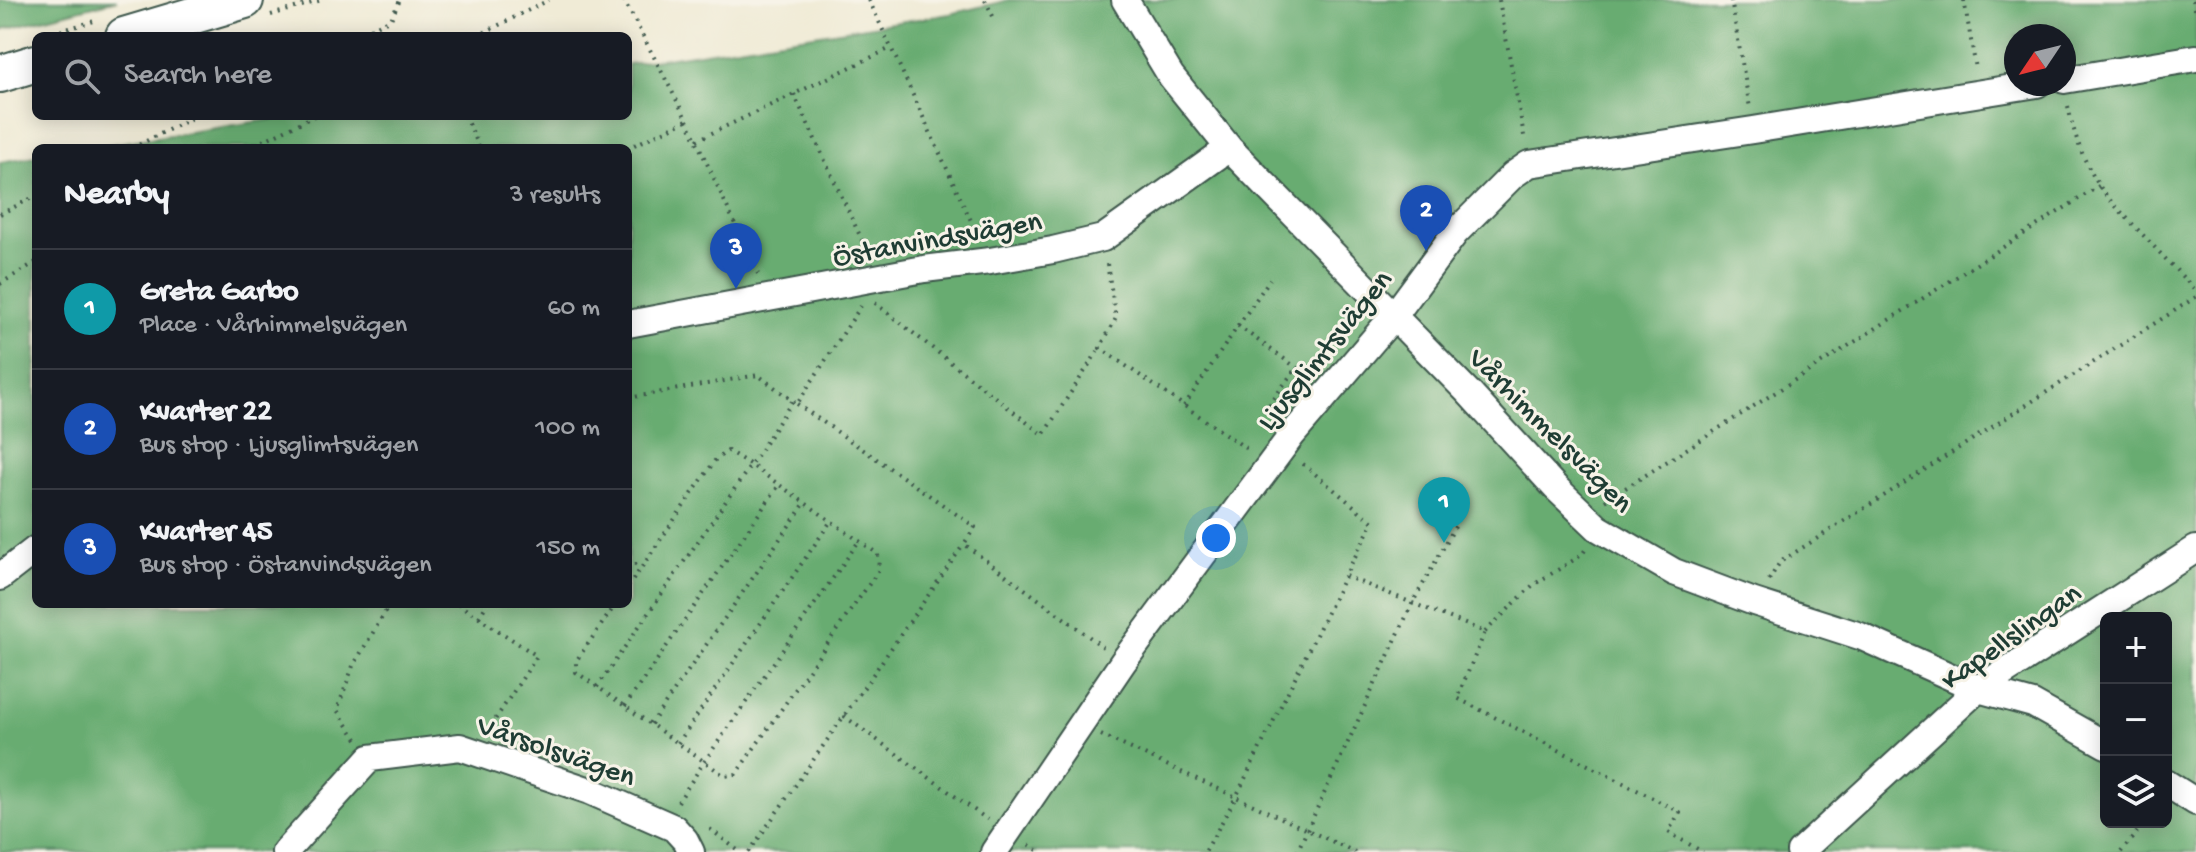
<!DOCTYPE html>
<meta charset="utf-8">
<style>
body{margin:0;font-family:"Gochi Hand",sans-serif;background:#20242c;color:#f1f3f6}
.controls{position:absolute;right:24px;bottom:24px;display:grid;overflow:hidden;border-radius:12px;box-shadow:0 4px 20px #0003}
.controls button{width:72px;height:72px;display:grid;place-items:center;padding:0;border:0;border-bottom:2px solid #363941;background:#171b24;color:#f1f3f6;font:40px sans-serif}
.compass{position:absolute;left:2004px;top:24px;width:72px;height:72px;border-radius:50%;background:#171b24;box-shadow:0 4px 20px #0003;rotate:235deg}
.you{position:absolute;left:1216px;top:538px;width:28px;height:28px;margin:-20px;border:6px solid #fff;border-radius:50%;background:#1a73e8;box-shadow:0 0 0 12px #1a73e833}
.badge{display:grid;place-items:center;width:52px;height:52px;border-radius:50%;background:#b45309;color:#fff;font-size:26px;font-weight:700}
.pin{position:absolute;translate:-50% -66px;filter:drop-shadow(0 2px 4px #0008)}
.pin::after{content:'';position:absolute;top:42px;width:28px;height:24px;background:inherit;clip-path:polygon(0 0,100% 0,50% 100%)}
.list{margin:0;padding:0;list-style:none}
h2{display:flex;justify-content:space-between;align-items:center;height:104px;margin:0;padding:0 32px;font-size:34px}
h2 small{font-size:26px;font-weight:400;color:#9ea1a6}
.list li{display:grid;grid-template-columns:52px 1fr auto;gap:24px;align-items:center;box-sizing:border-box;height:120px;padding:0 32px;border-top:2px solid #363941}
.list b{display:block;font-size:30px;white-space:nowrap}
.list p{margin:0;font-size:26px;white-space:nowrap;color:#9ea1a6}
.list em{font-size:26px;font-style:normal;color:#9ea1a6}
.icon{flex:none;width:44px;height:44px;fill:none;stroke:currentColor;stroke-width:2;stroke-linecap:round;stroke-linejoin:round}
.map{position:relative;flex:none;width:2196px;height:852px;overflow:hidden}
.search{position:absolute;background:#171b24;box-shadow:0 4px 20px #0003;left:32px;top:32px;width:600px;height:88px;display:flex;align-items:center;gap:20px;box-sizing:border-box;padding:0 28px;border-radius:12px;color:#9ea1a6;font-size:30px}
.panel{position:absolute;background:#171b24;box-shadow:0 4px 20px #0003;left:32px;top:144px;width:600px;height:464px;border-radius:12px}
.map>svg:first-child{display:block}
</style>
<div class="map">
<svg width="2196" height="852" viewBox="0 0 2196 852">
<rect width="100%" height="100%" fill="#f7f3e8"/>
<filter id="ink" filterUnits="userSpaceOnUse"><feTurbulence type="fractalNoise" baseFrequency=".0125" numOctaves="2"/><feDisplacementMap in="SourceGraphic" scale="16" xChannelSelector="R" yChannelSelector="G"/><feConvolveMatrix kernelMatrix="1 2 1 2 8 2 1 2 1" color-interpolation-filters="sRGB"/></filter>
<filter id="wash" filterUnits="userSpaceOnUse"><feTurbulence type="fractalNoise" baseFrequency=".006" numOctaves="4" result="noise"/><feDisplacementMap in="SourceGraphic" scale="32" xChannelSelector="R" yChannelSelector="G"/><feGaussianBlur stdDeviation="1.8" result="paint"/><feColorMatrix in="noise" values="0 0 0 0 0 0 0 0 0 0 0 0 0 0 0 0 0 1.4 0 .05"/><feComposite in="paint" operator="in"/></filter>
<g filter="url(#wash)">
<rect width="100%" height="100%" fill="#f0ebd6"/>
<path fill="#67ac71" stroke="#437452" stroke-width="2" fill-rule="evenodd" d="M 0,0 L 117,0 L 0,30 Z
M 1009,0 L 2196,0 L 2196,852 L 0,852 L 0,162 L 36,156 L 36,604 L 628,604 L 628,148 L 87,148 L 293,116 L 628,116 L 628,64 L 950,14 ZM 2016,36 L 2064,36 L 2064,84 L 2016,84 ZM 2106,618 L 2166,618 L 2166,822 L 2106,822 Z"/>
</g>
<g filter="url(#ink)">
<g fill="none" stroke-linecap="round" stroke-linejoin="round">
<defs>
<path id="street" d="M 1125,0 L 1171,76 L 1229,148 L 1469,393 L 1555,487 L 1598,528 L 1674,572 L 1754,602 L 1860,636 L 1978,689 L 2033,704 L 2106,745
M 2064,80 L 2196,58
M 628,324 L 924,269 L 990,261 L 1053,250 L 1103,238 L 1229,148
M 0,577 L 36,549
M 2166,783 L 2196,802
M 285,852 L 370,758 L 460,747 L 590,791 L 674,828 L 685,840 L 691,852
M 994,852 L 1123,662 L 1292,435 L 1393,317 L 1455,233 L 1513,175 L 1529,164 L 1753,130 L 2037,84
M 1800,852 L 1978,689 L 2196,549"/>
<path id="secondary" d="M 124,36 L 245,0
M 0,74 L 36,63"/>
</defs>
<use href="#street" stroke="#3e574c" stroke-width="30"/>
<use href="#secondary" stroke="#3e574c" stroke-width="40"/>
<path stroke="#3e574c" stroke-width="4" stroke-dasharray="2 6" stroke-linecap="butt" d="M 624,0 L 687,120 L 628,148
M 869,0 L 979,238
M 985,0 L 995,20
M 1499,0 L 1525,141
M 1731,0 L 1750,108
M 1964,0 L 1976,69
M 2193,0 L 2196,14
M 271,15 L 322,0
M 45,35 L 98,20
M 356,36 L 391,19 L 400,0
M 477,36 L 549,0
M 794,94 L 868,253
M 2068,106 C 2075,140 2087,171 2108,198 L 2196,291
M 465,116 L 480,148
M 687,120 L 758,274
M 697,140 L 891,48
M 132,148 L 196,116
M 248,148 L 314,116
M 0,214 L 36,196
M 1107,264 L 1116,318 L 1100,348 L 1250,451
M 0,284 L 36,262
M 875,303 L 1043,435 L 1100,348
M 1238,326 L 1270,279
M 628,398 L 758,375 L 797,404 L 861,306
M 797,404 L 975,527 L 964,544 L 1103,647
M 1184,406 L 1238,326 L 1311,378
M 1269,428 L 1258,420 L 1296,368
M 1303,464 L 1373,522 L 1345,576 L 1485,632 L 1457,698 L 1680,812 L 1668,832 L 1703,852
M 1605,501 L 2099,186
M 628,559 L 641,568
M 1345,576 L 1236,797 L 1355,852
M 1769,580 L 1780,562 L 2196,297
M 458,604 L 537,656 L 487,732
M 616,604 L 576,661 L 576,672 L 725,776 L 736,774 L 879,570 L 878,554 L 751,465 L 728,451 L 716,459 L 628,587
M 479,617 L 487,604
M 1485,632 L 1533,585 L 1582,555 L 1585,550
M 597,687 L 751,465 L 793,400
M 625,706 L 779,485
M 844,716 L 988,820
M 651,724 L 805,503
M 1101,735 L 1236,797 L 1205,852
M 357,739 L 337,710 L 353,666 L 390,604
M 678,743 L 831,521
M 678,802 L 704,762 L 859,541
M 710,829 L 740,852
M 1029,845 L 1041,852
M 749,852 L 964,544
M 1297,852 L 1413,602 L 1456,525
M 2121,852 L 2145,822"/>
<use href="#street" stroke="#fff" stroke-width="26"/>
<use href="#secondary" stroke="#fff" stroke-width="36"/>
</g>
</g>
<g text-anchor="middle" stroke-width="6" stroke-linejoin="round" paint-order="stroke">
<g font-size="30" fill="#1f3d34" stroke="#f7f3e8">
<text transform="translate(937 237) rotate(-10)" y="10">Östanvindsvägen</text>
<text transform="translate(1323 349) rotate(-51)" y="10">Ljusglimtsvägen</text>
<text transform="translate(1552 429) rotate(45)" y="10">Vårhimmelsvägen</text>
<text transform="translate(2010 635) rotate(-35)" y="10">Kapellslingan</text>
<text transform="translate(557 749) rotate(19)" y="10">Vårsolsvägen</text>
</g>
</g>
</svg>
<div class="controls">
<button>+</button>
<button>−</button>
<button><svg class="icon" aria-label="layers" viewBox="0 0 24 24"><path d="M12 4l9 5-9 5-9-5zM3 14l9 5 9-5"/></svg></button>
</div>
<svg class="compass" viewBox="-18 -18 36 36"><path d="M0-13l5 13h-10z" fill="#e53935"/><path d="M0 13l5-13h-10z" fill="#9ea1a6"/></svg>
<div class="you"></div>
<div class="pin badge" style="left:1444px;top:543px;background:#0f9aa8">1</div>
<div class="pin badge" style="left:1426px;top:251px;background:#1a4fb4">2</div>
<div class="pin badge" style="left:736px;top:289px;background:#1a4fb4">3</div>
<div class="search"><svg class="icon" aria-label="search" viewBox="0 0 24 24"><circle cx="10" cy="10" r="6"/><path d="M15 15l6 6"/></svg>Search here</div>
<section class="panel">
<h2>Nearby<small>3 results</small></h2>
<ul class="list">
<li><span class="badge" style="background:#0f9aa8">1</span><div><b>Greta Garbo</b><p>Place · Vårhimmelsvägen</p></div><em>60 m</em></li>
<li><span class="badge" style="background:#1a4fb4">2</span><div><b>Kvarter 22</b><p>Bus stop · Ljusglimtsvägen</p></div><em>100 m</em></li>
<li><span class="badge" style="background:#1a4fb4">3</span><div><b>Kvarter 45</b><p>Bus stop · Östanvindsvägen</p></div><em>150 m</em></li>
</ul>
</section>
</div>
